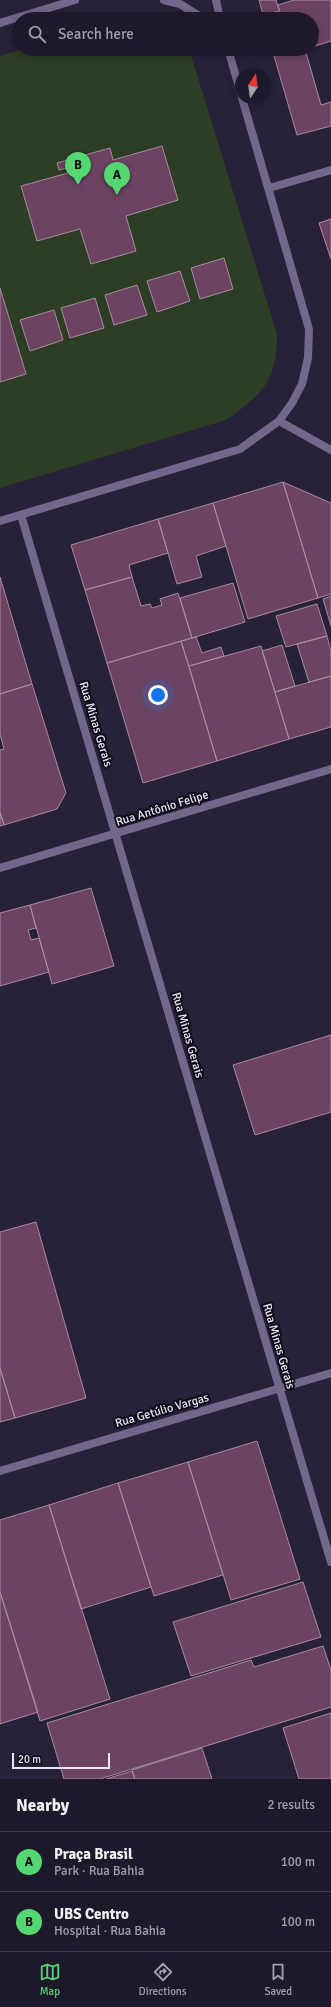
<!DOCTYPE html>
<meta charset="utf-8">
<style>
body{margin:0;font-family:Signika,sans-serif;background:#252233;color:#f1f3f6}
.compass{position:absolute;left:235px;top:68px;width:36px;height:36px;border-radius:50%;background:#1d192b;box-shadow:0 2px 10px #0003;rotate:13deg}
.scale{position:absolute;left:12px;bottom:10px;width:98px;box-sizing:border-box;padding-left:4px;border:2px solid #eae7f8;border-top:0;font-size:11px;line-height:14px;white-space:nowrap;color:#eae7f8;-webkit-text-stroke:3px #0f0c17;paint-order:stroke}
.you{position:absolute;left:158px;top:695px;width:14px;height:14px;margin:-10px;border:3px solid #fff;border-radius:50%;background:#1a73e8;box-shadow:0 0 0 6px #1a73e833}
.badge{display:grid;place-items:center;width:26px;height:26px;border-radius:50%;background:#54d672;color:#111;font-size:13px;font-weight:700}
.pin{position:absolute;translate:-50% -33px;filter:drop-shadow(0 1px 2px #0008)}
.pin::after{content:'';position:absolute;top:21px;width:14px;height:12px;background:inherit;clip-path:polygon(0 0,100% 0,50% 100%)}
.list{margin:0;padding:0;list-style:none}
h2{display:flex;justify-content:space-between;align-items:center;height:52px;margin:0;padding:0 16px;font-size:17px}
h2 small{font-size:13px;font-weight:400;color:#a0a0a9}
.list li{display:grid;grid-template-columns:26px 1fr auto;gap:12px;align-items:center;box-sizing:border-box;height:60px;padding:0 16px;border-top:1px solid #3b3847}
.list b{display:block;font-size:15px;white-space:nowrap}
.list p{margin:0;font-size:13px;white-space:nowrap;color:#a0a0a9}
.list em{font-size:13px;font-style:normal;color:#a0a0a9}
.icon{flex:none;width:22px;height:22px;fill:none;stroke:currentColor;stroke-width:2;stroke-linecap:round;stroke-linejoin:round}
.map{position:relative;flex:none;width:331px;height:1779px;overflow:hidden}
.search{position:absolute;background:#1d192b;box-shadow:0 2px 10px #0003;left:12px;right:12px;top:12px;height:44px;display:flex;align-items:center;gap:10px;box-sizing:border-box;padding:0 14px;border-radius:22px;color:#a0a0a9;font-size:15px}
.sheet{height:172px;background:#1d192b}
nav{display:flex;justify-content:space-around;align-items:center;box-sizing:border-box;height:56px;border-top:1px solid #3b3847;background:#1d192b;font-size:11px;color:#a0a0a9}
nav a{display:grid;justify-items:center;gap:2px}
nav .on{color:#54d672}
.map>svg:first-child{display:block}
</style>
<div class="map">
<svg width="331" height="1779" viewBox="0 0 331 1779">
<rect width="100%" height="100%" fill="#272139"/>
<path fill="#2c3e23" d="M 23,49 L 184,49 L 191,55 L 277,334 C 277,381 263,394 226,420 L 0,488 L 0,56 Z"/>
<path fill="#6c4462" stroke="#a88b9f" d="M 259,0 L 276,0 L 279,11 L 263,15 Z
M 294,0 L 331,0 L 331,41 L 312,47 L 312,19 L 282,19 L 278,5 Z
M 272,49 L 305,49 L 321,105 L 331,102 L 331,126 L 297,135 Z
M 162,146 L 178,200 L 126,216 L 136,251 L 91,264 L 80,229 L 37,241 L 21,186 L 68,173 L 67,168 L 59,170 L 57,163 L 110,148 L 113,160 Z
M 331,219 L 331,259 L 319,223 Z
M 224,258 L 233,289 L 200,299 L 191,268 Z
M 180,271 L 190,301 L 157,312 L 147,281 Z
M 137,285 L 147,315 L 114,325 L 105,295 Z
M 0,288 L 26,374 L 0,382 Z
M 95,298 L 104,328 L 70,338 L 61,308 Z
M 54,310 L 63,340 L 30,351 L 20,320 Z
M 283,482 L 331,503 L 331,594 L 318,598 Z
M 283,482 L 318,598 L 248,619 L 213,503 Z
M 213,503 L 226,546 L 196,556 L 202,577 L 177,584 L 158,519 Z
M 158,519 L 168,553 L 129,565 L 132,577 L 85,590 L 71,545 Z
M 0,577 L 32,684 L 0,694 Z
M 132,577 L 141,606 L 150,604 L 152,608 L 162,605 L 160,599 L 178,593 L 192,638 L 107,663 L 85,590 Z
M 233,583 L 245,622 L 192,638 L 180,598 Z
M 331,596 L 331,626 L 323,599 Z
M 317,604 L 327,636 L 286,647 L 276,616 Z
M 327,636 L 331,651 L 331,676 L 309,682 L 297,644 Z
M 196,637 L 202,653 L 221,647 L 224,656 L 189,666 L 181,641 Z
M 181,641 L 217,761 L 143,783 L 107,663 Z
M 282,645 L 295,686 L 275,692 L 262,651 Z
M 261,646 L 289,739 L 217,761 L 189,666 Z
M 331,676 L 331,727 L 289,739 L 275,692 Z
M 32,684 L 66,793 L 57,809 L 4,825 L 0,812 L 0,750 L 4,749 L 0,734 L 0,694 Z
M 0,812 L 4,825 L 0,826 Z
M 91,888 L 114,966 L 52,984 L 30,905 Z
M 30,905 L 36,928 L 28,930 L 31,940 L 39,938 L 49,972 L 0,986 L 0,913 Z
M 331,1035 L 331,1112 L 255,1135 L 233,1065 Z
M 36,1222 L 86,1398 L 15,1418 L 0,1368 L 0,1232 Z
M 0,1368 L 15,1418 L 0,1422 Z
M 257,1441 L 300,1579 L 231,1600 L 188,1462 Z
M 188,1462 L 223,1575 L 154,1596 L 118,1483 Z
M 118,1483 L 151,1587 L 81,1609 L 49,1505 Z
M 49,1505 L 110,1699 L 40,1721 L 0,1592 L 0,1520 Z
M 303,1582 L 321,1637 L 191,1676 L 173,1622 Z
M 0,1592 L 38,1712 L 0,1724 Z
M 323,1646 L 331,1670 L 331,1707 L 100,1779 L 64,1779 L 47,1723 L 251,1660 L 254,1667 Z
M 331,1713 L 331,1779 L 299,1779 L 283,1728 Z
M 202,1748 L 212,1779 L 135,1779 L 132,1770 Z
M 132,1771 L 135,1779 L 106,1779 Z"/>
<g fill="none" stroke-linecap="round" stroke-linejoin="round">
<path stroke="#73678c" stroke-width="8" d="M 21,515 L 331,1562
M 0,1471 L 331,1373"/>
<path stroke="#73678c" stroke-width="8" d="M 164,0 L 180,4 L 204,19
M 216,0 L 220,19
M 0,23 L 75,0
M 228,49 L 241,94
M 269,188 L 331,170
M 279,421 L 331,450
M 0,521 L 240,449 L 279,421 L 292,403 L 302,384 L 308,358 L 309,329 L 242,98
M 0,868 L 331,769"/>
</g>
<g text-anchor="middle" stroke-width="4" stroke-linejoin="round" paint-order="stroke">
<g font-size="12" fill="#eae7f8" stroke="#0f0c17">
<text transform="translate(96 724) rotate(73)" y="4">Rua Minas Gerais</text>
<text transform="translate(162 808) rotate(-17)" y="4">Rua Antônio Felipe</text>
<text transform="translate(188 1035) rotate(74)" y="4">Rua Minas Gerais</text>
<text transform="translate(279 1346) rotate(74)" y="4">Rua Minas Gerais</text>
<text transform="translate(162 1410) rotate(-16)" y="4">Rua Getúlio Vargas</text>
</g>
</g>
</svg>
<svg class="compass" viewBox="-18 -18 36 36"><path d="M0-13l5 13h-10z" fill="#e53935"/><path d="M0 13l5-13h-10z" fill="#a0a0a9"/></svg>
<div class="scale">20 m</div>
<div class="you"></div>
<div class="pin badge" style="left:117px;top:195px">A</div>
<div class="pin badge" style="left:78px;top:185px">B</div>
<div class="search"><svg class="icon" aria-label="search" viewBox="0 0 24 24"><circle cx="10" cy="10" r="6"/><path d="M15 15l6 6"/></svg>Search here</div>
</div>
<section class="sheet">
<h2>Nearby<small>2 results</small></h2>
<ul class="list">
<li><span class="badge">A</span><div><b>Praça Brasil</b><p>Park · Rua Bahia</p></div><em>100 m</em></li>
<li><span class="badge">B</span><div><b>UBS Centro</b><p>Hospital · Rua Bahia</p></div><em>100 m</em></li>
</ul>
</section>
<nav>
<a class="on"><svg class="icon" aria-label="map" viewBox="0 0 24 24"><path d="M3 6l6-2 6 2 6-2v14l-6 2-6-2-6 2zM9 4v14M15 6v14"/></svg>Map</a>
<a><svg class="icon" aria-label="directions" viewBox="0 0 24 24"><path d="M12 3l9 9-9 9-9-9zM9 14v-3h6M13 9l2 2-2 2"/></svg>Directions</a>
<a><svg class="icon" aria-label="saved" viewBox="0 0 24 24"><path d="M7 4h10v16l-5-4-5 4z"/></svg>Saved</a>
</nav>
